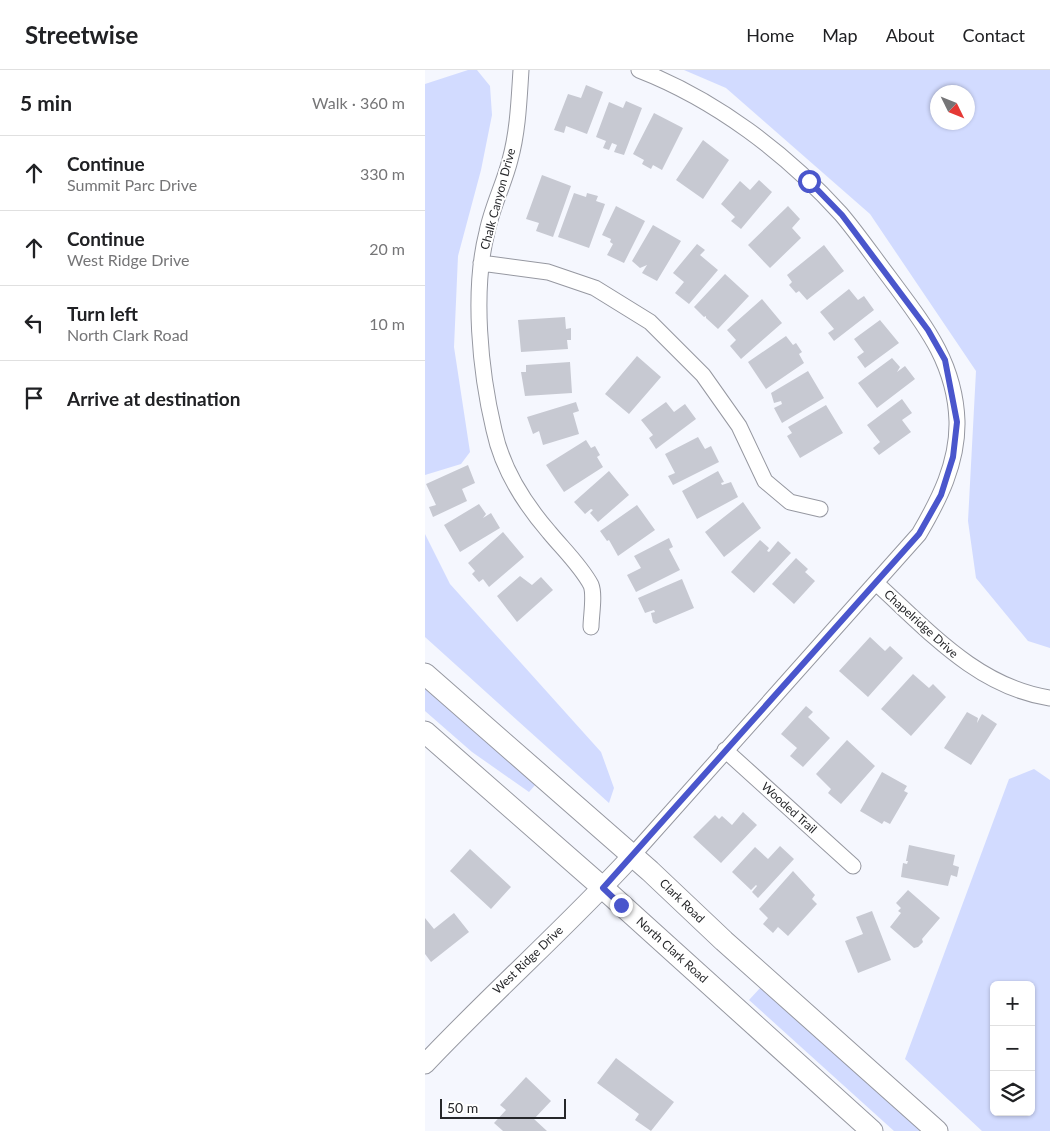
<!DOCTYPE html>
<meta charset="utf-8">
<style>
body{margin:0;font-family:Lato,sans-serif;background:#f2f2f2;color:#202124}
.controls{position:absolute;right:15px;bottom:15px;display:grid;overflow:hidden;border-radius:8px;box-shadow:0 1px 4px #0004}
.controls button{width:45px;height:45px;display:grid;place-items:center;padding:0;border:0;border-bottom:1px solid #e0e0e0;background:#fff;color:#202124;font:25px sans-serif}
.compass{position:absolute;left:505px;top:15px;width:45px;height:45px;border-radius:50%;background:#fff;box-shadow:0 1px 4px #0004;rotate:133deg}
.scale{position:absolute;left:15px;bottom:12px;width:126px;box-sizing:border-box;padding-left:5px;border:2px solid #26272a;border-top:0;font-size:14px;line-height:18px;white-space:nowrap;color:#26272a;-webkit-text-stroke:4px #fff;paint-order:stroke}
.stop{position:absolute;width:15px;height:15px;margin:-11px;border:4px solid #4a56cc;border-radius:50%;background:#fff}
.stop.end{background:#4a56cc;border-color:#fff;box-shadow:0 1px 5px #0008}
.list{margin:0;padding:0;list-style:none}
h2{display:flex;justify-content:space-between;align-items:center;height:65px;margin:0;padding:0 20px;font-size:21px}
h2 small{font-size:16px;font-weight:400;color:#757577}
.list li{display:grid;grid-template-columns:32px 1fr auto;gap:15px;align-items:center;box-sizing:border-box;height:75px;padding:0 20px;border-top:1px solid #e0e0e0}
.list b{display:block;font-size:19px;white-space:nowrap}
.list p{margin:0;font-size:16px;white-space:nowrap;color:#757577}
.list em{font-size:16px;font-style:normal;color:#757577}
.icon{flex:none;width:28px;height:28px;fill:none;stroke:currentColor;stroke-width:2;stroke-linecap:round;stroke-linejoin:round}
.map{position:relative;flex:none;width:625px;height:1061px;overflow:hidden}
header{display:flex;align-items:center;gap:30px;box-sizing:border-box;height:70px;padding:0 25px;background:#fff;border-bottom:1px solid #e0e0e0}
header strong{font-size:24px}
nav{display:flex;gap:28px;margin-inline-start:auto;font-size:18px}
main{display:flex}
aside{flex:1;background:#fff}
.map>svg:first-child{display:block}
</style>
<header>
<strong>Streetwise</strong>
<nav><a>Home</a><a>Map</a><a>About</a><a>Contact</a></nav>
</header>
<main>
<aside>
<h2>5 min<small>Walk · 360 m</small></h2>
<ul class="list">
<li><svg class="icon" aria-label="ahead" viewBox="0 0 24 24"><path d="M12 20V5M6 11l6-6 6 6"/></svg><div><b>Continue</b><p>Summit Parc Drive</p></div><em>330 m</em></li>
<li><svg class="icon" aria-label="ahead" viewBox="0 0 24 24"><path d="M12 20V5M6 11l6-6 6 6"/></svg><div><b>Continue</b><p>West Ridge Drive</p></div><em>20 m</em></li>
<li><svg class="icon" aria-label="left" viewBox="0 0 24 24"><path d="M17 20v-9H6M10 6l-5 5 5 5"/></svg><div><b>Turn left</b><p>North Clark Road</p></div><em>10 m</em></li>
<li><svg class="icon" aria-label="arrive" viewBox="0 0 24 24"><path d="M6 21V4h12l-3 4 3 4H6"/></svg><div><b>Arrive at destination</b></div></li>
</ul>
</aside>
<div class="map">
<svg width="625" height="1061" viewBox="0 0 625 1061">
<rect width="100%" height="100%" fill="#f5f7fe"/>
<path fill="#d2dbff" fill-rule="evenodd" d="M 43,0 L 52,0 L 65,16 L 67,45 L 56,100 L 33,186 L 29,277 L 45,382 L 36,394 L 0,405 L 0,14 Z
M 259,0 L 625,0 L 625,578 L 603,571 L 551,508 L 543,451 L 551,301 L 445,144 L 301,18 ZM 512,22 L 542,22 L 542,52 L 512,52 Z
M 0,464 L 25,514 L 176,682 L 189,718 L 184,733 L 0,567 Z
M 0,616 L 111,714 L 104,722 L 47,682 L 0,641 Z
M 609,699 L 625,710 L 625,1061 L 557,1061 L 480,989 L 584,709 ZM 569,915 L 606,915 L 606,1042 L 569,1042 Z
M 336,917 L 497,1061 L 469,1061 L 324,930 Z"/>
<path fill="#c7c9d2" d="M 161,15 L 178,22 L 162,64 L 141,56 L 139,63 L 129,60 L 143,24 L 156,28 Z
M 201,31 L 217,38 L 199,85 L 189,82 L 192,75 L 187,73 L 184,80 L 178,78 L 181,71 L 171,67 L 184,32 L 198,38 Z
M 229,43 L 258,58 L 237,100 L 228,95 L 226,99 L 217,94 L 219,90 L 208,84 Z
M 278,70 L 304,90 L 278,129 L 251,110 Z
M 117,105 L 146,116 L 128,167 L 111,161 L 114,153 L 101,149 Z
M 334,110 L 347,122 L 316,159 L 306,151 L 310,147 L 296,134 L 315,111 L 325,120 Z
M 149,123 L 161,127 L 162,123 L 173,126 L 171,131 L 180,134 L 164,178 L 133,167 Z
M 191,136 L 220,151 L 199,193 L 182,185 L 188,174 L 185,172 L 186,169 L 177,165 Z
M 363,136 L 375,149 L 367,158 L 376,168 L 345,198 L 323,175 Z
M 228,155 L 256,171 L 232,211 L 217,203 L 222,195 L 215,198 L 207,191 Z
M 272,174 L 280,180 L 275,185 L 293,200 L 264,234 L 250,223 L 259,212 L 248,203 Z
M 399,175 L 419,201 L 382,230 L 374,221 L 371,223 L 364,215 L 367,212 L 362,205 Z
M 300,204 L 324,226 L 293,259 L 281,248 L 281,246 L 279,247 L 269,237 Z
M 424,219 L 433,230 L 439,226 L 449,240 L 409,271 L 403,263 L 409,259 L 395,242 Z
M 337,229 L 357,253 L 316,289 L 305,276 L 311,270 L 302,260 Z
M 140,247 L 141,259 L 146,258 L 146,270 L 142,270 L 143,279 L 96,282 L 93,250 Z
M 455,250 L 474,273 L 440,298 L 432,287 L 439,282 L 429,269 Z
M 361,266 L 368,275 L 371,273 L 377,282 L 374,284 L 379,293 L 341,319 L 323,292 Z
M 212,286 L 236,307 L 204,344 L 180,324 Z
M 467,288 L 475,297 L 472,302 L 480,296 L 490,309 L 452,338 L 433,313 Z
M 145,292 L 147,323 L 100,326 L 96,302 L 101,302 L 101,295 Z
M 383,301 L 399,328 L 357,353 L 349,338 L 357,334 L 356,331 L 349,333 L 346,323 Z
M 477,329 L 487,343 L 477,350 L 486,362 L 454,385 L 448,378 L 455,372 L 442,355 Z
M 151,332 L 154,341 L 148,343 L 154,364 L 118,375 L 114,361 L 108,364 L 102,347 Z
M 241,332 L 249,342 L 260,334 L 271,349 L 231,379 L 224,368 L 228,365 L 216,350 Z
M 401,335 L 418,363 L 375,388 L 362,366 L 367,363 L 363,357 Z
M 273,367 L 280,379 L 286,376 L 294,392 L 248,415 L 243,406 L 250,403 L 240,384 Z
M 161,370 L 166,378 L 170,376 L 175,385 L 172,387 L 178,397 L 139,422 L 121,395 Z
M 43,395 L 50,413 L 37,419 L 42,431 L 8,447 L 4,437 L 11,435 L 1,414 Z
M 184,401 L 204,425 L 173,452 L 165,443 L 168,440 L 166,439 L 160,444 L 149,432 Z
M 293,401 L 299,412 L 296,413 L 297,415 L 306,412 L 313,427 L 272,449 L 257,421 Z
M 318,432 L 336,458 L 299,487 L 280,462 Z
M 54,434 L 61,444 L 58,448 L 66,443 L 75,458 L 35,482 L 19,455 Z
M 212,435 L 230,460 L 193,486 L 184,470 L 182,471 L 175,461 Z
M 78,462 L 99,487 L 64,517 L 58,509 L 54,512 L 47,504 L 50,501 L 43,493 Z
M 244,468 L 248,477 L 244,479 L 255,500 L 211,522 L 202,505 L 216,498 L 209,486 Z
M 335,470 L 344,478 L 342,481 L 344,482 L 353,471 L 366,483 L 329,523 L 306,502 Z
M 371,488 L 383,499 L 380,502 L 390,511 L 369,534 L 347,514 Z
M 95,506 L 107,515 L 116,507 L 128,520 L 92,552 L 72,526 Z
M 257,509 L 269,538 L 231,554 L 228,552 L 226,543 L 230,542 L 229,540 L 220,543 L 213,528 Z
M 445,567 L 460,581 L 465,576 L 478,588 L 443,627 L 414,601 Z
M 488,604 L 504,618 L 508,614 L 521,627 L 486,666 L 456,639 Z
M 381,636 L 388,642 L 383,647 L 405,668 L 378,697 L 365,686 L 372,678 L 356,664 Z
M 542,642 L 553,648 L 552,653 L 557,644 L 572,654 L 546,695 L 519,678 Z
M 422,670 L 450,696 L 416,734 L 403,723 L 406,719 L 391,704 Z
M 457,702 L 482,716 L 479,721 L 483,723 L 465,754 L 459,751 L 457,754 L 435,741 Z
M 318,742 L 332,755 L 296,793 L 268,767 L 290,745 L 294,749 L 297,746 L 307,755 Z
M 484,775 L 530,785 L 528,795 L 534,797 L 532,807 L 526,805 L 523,816 L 476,807 L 478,793 L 482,794 L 483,791 L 481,791 Z
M 355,776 L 369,789 L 333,828 L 327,822 L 332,816 L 331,815 L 326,820 L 307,802 L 330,777 L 343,789 Z
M 45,779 L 86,817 L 66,839 L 25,801 Z
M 368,801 L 390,825 L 387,829 L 392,834 L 363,866 L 353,857 L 348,863 L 338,854 L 343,848 L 334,839 Z
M 483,820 L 515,848 L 497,869 L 498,872 L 493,877 L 489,878 L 465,857 L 476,843 L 473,841 L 476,838 L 471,833 Z
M 447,841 L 466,890 L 433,903 L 420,871 L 438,864 L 431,847 Z
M 29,843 L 44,862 L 6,892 L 0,884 L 0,848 L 9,859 Z
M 191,988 L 249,1032 L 226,1061 L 210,1050 L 214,1044 L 172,1013 Z
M 101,1007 L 126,1031 L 109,1049 L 122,1061 L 78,1061 L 69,1053 L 81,1040 L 75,1035 Z"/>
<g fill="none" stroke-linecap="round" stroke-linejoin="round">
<defs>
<path id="minor" d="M 96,0 C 94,30 93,61 85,90 C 79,114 67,137 62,162 C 47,221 55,301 69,360 C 77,398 99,433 124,462 C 138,479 156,496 166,515 C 170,525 166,546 166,557
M 56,193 L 123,202 L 170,218 L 225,252 L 278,305 L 314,356 L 340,411 L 365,432 L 395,439
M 451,513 C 503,560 552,617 625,628
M 300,680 L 428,796
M 207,786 L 494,464 C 514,430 533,393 532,351 C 530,291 498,253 464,207 C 448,186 433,164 416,144 C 361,83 291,30 214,0"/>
<path id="tertiary" d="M 0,994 C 67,923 141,858 207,786"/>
<path id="secondary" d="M 0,604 L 225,801 L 299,871 L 512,1061
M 0,662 L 178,818 L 447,1061"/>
</defs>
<use href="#minor" stroke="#9698a1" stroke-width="17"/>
<use href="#tertiary" stroke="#9698a1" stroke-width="21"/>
<use href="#secondary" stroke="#9698a1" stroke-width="23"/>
<use href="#minor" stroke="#fff" stroke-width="15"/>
<use href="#tertiary" stroke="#fff" stroke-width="19"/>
<use href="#secondary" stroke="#fff" stroke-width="21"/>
</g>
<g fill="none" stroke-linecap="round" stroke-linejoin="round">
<path stroke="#4a56cc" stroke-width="6" d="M 196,835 L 178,818 L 494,464 L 516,425 L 528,387 L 532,352 L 520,290 L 503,260 L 417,145 L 384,111"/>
</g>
<g text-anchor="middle" stroke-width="4" stroke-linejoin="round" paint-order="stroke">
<g font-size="12" fill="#26272a" stroke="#fff">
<text transform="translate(73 129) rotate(-75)" y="4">Chalk Canyon Drive</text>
<text transform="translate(496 554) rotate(42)" y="4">Chapelridge Drive</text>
<text transform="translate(364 738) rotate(42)" y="4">Wooded Trail</text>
<text transform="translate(257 831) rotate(44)" y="4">Clark Road</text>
<text transform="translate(247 880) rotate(42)" y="4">North Clark Road</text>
<text transform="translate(103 890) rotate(-44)" y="4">West Ridge Drive</text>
</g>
</g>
</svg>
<div class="controls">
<button>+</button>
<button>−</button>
<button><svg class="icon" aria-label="layers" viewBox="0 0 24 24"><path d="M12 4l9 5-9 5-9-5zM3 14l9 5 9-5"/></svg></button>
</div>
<svg class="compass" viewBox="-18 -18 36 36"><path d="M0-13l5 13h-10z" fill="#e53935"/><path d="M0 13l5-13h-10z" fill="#757577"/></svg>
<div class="scale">50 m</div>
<div class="stop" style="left:384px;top:111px"></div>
<div class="stop end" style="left:196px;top:835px"></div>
</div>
</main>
